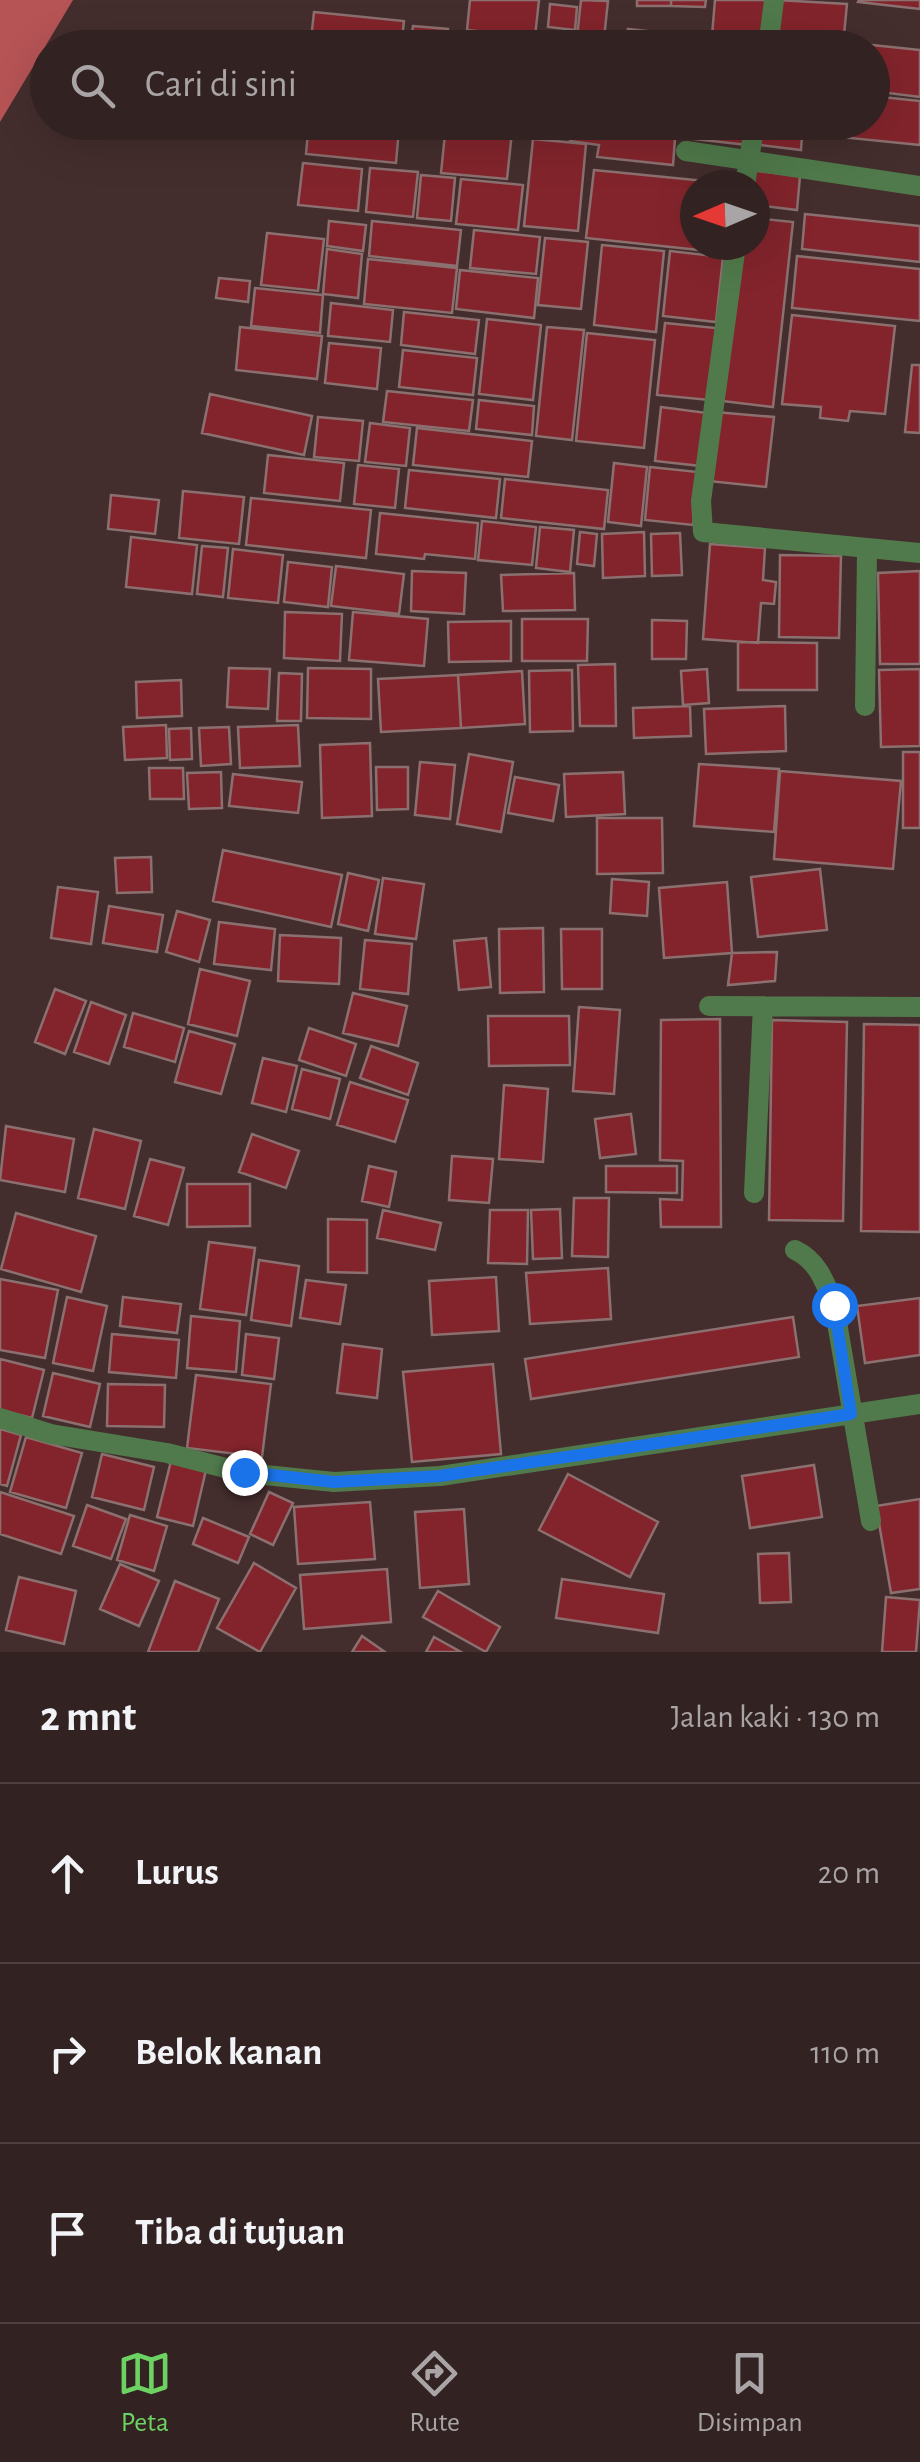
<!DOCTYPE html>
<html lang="id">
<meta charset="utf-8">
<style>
body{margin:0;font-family:"Alegreya Sans",sans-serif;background:#3b2a2a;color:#f1f3f6}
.compass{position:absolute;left:680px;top:170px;width:90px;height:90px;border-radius:50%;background:#322;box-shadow:0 10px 40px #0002;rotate:268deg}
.stop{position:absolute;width:30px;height:30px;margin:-22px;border:8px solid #1a73e8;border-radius:50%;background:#fff}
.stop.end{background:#1a73e8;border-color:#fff;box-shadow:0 2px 10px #0008}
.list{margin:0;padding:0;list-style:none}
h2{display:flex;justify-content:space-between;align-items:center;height:130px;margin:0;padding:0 40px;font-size:42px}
h2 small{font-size:32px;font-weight:400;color:#a9a4a5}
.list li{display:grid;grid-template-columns:65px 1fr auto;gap:30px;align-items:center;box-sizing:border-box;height:180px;padding:0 40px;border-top:2px solid #4e3f40}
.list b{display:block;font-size:38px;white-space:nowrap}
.list em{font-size:32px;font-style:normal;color:#a9a4a5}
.icon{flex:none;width:55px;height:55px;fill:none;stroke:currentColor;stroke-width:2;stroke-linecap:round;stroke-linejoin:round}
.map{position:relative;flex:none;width:920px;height:1652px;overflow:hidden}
.search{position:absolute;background:#322;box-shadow:0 10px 40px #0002;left:30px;right:30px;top:30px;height:110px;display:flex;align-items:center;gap:25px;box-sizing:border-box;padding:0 35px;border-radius:55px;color:#a9a4a5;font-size:38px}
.sheet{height:670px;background:#322}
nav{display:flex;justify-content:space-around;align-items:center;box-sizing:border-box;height:140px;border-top:2px solid #4e3f40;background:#322;font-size:28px;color:#a9a4a5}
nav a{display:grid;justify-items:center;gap:5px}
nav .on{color:#6cd362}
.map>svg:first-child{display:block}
</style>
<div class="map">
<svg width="920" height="1652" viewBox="0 0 920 1652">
<rect width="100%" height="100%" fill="#442d2d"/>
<path fill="#b65355" d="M 0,0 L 73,0 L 0,122 Z"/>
<path fill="#83242c" stroke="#8b706f" stroke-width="2.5" d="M 470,0 L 539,0 L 535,37 L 467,30 Z
M 581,0 L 608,1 L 603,48 L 576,46 Z
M 637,0 L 671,0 L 671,6 L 637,6 Z
M 671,0 L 706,0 L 705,7 L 671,6 Z
M 715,0 L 769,0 L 765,40 L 712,35 Z
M 777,0 L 847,4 L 843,45 L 773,38 Z
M 859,0 L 920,0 L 920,9 L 858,2 Z
M 550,4 L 577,7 L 575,30 L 548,27 Z
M 314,12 L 404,21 L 401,48 L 310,48 Z
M 413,26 L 448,29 L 446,48 L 410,48 Z
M 628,29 L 759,43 L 759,48 L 626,48 Z
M 461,33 L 544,42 L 544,48 L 459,48 Z
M 872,45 L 920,50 L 920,97 L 872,91 Z
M 872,96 L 920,101 L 920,145 L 810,134 L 811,122 L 872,122 Z
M 309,122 L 399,129 L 396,163 L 306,154 Z
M 687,122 L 751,122 L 748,145 L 685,138 Z
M 762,122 L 803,122 L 801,150 L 760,145 Z
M 446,124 L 512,132 L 507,179 L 441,173 Z
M 571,128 L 675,139 L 673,165 L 597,157 L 599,145 L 570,141 Z
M 533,139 L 586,144 L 578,231 L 524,226 Z
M 303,163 L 362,169 L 358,211 L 298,205 Z
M 370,168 L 418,172 L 413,217 L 366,212 Z
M 594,170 L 725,183 L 695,185 L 695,245 L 718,245 L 718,252 L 586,238 Z
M 750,170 L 800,176 L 797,210 L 755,205 L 755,185 Z
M 421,175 L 455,178 L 451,221 L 417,218 Z
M 461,179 L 523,185 L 518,230 L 456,224 Z
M 805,214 L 920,226 L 920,262 L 802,249 Z
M 755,218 L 793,222 L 773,407 L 722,401 L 738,245 L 755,245 Z
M 329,221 L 366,225 L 363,251 L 327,246 Z
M 372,221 L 461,230 L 457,266 L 369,256 Z
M 474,230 L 540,237 L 536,274 L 470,268 Z
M 267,233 L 324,239 L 318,291 L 261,285 Z
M 545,238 L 588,242 L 581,309 L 538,305 Z
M 602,245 L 664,251 L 656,332 L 594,325 Z
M 327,249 L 362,254 L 358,298 L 323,294 Z
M 670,251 L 723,257 L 716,322 L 663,316 Z
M 797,256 L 920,269 L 920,321 L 792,308 Z
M 368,259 L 457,268 L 452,313 L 364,304 Z
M 460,270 L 538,278 L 534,318 L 456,309 Z
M 219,278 L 250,281 L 248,302 L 216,298 Z
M 255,288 L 323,295 L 320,333 L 251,326 Z
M 331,303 L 393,310 L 390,342 L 328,336 Z
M 404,312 L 479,320 L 475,354 L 401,345 Z
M 792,315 L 895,326 L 885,414 L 850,411 L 848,421 L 820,418 L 821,407 L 782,404 Z
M 487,319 L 541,325 L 533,400 L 479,394 Z
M 665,323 L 716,328 L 709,400 L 657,395 Z
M 240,327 L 322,336 L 317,379 L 236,370 Z
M 547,327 L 584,330 L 572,440 L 536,436 Z
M 587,333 L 655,340 L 644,448 L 576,441 Z
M 329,343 L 381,348 L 377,389 L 325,383 Z
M 403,350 L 477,358 L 473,395 L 399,387 Z
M 912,365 L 920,365 L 920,433 L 905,432 Z
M 387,391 L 473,400 L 469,431 L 383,422 Z
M 210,394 L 312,416 L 304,455 L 202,433 Z
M 479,400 L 534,406 L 532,435 L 476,429 Z
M 661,407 L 707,413 L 701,466 L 655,461 Z
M 715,412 L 774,417 L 766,487 L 708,481 Z
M 318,417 L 363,421 L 359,461 L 314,457 Z
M 370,423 L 410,428 L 406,466 L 365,462 Z
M 417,428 L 532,441 L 528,477 L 413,465 Z
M 268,455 L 344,463 L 340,501 L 264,493 Z
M 614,463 L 647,467 L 641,526 L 608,522 Z
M 358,465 L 399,469 L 395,508 L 354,504 Z
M 650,467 L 698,472 L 693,525 L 645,520 Z
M 409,470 L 500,479 L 496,518 L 405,508 Z
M 505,479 L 608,490 L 604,529 L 501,518 Z
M 183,491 L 244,497 L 239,544 L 179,538 Z
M 111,495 L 159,500 L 155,534 L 108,529 Z
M 251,498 L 371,510 L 366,558 L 246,545 Z
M 380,513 L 478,523 L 475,559 L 425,554 L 424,559 L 376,554 Z
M 482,521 L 536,527 L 532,565 L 478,560 Z
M 540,527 L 574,530 L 570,572 L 536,568 Z
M 580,532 L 597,534 L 594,566 L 577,564 Z
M 644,532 L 645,576 L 603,578 L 602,534 Z
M 680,533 L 682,575 L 652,576 L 651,534 Z
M 131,537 L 197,545 L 192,594 L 126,587 Z
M 710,544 L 765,548 L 763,580 L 776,582 L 774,604 L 761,603 L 758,643 L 703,639 Z
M 202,546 L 228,548 L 223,597 L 197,594 Z
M 233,549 L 283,555 L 278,603 L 228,598 Z
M 780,555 L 841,556 L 839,638 L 779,637 Z
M 288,562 L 332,567 L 328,607 L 284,602 Z
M 336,566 L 404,574 L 399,614 L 331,606 Z
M 412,571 L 466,573 L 464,614 L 411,611 Z
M 920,571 L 920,664 L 880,664 L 878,573 Z
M 574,573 L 575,610 L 503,611 L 501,575 Z
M 285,612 L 342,614 L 340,661 L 284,658 Z
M 353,612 L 428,619 L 424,666 L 349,660 Z
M 522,619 L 588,619 L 587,661 L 522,661 Z
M 652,620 L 687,621 L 686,659 L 652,659 Z
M 511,621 L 511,661 L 449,662 L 448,622 Z
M 738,642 L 817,643 L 817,690 L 738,690 Z
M 615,664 L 616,726 L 580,726 L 578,665 Z
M 229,668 L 270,669 L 268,709 L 227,707 Z
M 308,668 L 371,669 L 371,719 L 307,718 Z
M 707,669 L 709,703 L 683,705 L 681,671 Z
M 920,669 L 920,746 L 881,747 L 879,670 Z
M 572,670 L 573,731 L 530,732 L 529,671 Z
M 522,671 L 525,724 L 461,728 L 458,675 Z
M 279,673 L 302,674 L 301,721 L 277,721 Z
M 458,675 L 461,728 L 381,732 L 378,679 Z
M 181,680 L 182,716 L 137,718 L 136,682 Z
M 690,706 L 691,736 L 634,738 L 633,708 Z
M 785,706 L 786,751 L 706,754 L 704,709 Z
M 166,725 L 167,758 L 125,760 L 123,727 Z
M 298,725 L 300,766 L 240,768 L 238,727 Z
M 229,727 L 231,764 L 201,766 L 199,728 Z
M 191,728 L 192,759 L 170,760 L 169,729 Z
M 370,743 L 372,816 L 322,818 L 320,745 Z
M 903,752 L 920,752 L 920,828 L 903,828 Z
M 469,754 L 513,762 L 501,832 L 457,824 Z
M 420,762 L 455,765 L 450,819 L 415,815 Z
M 699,764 L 779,769 L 774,832 L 694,826 Z
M 376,767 L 408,767 L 408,809 L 377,810 Z
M 149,768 L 183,768 L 184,799 L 150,799 Z
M 780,771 L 901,781 L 893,869 L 774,859 Z
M 221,772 L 222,808 L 189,809 L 187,773 Z
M 623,772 L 625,814 L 566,817 L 564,774 Z
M 233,774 L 302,782 L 298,813 L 229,806 Z
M 515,777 L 559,785 L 553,821 L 508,813 Z
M 597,818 L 662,818 L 663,873 L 597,874 Z
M 223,850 L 342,875 L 331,927 L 213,901 Z
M 151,857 L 152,892 L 117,893 L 115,858 Z
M 820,869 L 827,930 L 758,937 L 751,877 Z
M 348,873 L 379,880 L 368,931 L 338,924 Z
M 383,878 L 424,884 L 416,939 L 375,934 Z
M 612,879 L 649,882 L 647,916 L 610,913 Z
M 727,882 L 732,953 L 664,958 L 659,888 Z
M 58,887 L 98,892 L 91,944 L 51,938 Z
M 109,906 L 163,915 L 157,952 L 103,943 Z
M 177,911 L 210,920 L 199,962 L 166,952 Z
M 219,922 L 275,929 L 271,970 L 214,964 Z
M 543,928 L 544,992 L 500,993 L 499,929 Z
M 561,929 L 602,929 L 602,989 L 562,989 Z
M 280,935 L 341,938 L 339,984 L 278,981 Z
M 486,938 L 491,987 L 459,990 L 454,941 Z
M 365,940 L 412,944 L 408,994 L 360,989 Z
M 777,952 L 775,981 L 728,985 L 732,953 Z
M 200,969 L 250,981 L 237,1036 L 188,1024 Z
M 55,989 L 86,1001 L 65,1054 L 35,1042 Z
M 353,993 L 407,1006 L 398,1046 L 343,1033 Z
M 91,1002 L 126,1015 L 109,1064 L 74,1052 Z
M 579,1007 L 620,1010 L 614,1094 L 573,1091 Z
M 133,1013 L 184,1028 L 175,1062 L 124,1047 Z
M 488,1016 L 569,1016 L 570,1065 L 489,1066 Z
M 720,1019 L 721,1227 L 661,1227 L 660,1199 L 682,1200 L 683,1161 L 660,1160 L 661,1020 Z
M 772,1020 L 847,1022 L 843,1221 L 769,1220 Z
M 864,1024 L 920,1025 L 920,1232 L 861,1231 Z
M 309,1028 L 356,1044 L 346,1076 L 299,1060 Z
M 189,1031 L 235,1044 L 221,1094 L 175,1082 Z
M 371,1046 L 418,1063 L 408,1095 L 360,1078 Z
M 263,1058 L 297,1066 L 286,1112 L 252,1103 Z
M 302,1069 L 340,1079 L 330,1119 L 292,1109 Z
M 350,1082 L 408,1100 L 395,1142 L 337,1125 Z
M 504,1085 L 548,1089 L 543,1162 L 499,1159 Z
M 631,1114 L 636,1154 L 600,1158 L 595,1119 Z
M 6,1126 L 74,1139 L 65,1192 L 0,1180 Z
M 94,1129 L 141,1141 L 125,1209 L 78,1198 Z
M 252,1134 L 299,1151 L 286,1188 L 239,1172 Z
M 452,1156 L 493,1159 L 489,1203 L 449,1200 Z
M 150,1159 L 184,1168 L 168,1225 L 134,1216 Z
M 369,1166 L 396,1172 L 389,1207 L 362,1201 Z
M 606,1166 L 677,1166 L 677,1193 L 606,1192 Z
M 187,1184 L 250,1184 L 250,1226 L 187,1227 Z
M 574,1198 L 609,1198 L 608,1257 L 572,1256 Z
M 560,1209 L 562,1258 L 533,1259 L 531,1210 Z
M 383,1210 L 441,1223 L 435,1250 L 377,1238 Z
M 490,1210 L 528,1210 L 527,1264 L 488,1263 Z
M 16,1213 L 96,1236 L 81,1292 L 1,1269 Z
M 328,1219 L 367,1220 L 367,1273 L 328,1272 Z
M 209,1242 L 255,1248 L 246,1315 L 200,1309 Z
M 259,1260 L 299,1266 L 291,1326 L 251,1320 Z
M 608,1268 L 611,1319 L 530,1324 L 526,1273 Z
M 496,1277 L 499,1331 L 432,1335 L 429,1281 Z
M 0,1279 L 58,1290 L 45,1358 L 0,1350 Z
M 306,1280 L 346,1285 L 340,1324 L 300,1318 Z
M 67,1297 L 107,1306 L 93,1371 L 53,1363 Z
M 123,1297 L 181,1304 L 177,1333 L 120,1326 Z
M 920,1298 L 920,1355 L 865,1363 L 857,1306 Z
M 191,1316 L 240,1321 L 236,1372 L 187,1368 Z
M 793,1317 L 799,1357 L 531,1399 L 525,1359 Z
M 112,1334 L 179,1340 L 176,1378 L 109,1372 Z
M 246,1334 L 279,1338 L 274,1379 L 242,1375 Z
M 343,1344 L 382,1349 L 377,1398 L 337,1393 Z
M 0,1359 L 44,1370 L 32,1418 L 0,1410 Z
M 493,1364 L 501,1454 L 412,1462 L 403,1372 Z
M 53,1373 L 100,1384 L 90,1427 L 43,1416 Z
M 196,1375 L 271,1384 L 262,1457 L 187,1448 Z
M 108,1384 L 165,1385 L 164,1427 L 107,1426 Z
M 0,1429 L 21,1435 L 7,1486 L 0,1484 Z
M 26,1437 L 82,1453 L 66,1508 L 10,1492 Z
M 102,1454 L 154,1467 L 144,1510 L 92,1497 Z
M 171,1461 L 206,1470 L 193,1526 L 157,1517 Z
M 814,1465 L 822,1517 L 750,1528 L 742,1476 Z
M 568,1474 L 658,1522 L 630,1577 L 539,1530 Z
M 0,1492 L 74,1516 L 61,1554 L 0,1534 Z
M 269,1492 L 293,1503 L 273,1545 L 250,1534 Z
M 920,1499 L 920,1589 L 891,1593 L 876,1506 Z
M 370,1502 L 375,1559 L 298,1564 L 294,1507 Z
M 87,1505 L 126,1519 L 111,1559 L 73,1546 Z
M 464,1509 L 469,1584 L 420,1588 L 415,1512 Z
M 130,1515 L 167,1526 L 154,1571 L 117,1560 Z
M 203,1518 L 249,1537 L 238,1563 L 193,1544 Z
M 789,1553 L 791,1602 L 760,1603 L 758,1554 Z
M 254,1563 L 296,1588 L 260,1652 L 217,1628 Z
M 120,1564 L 159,1581 L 139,1626 L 100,1609 Z
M 387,1569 L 391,1622 L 304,1629 L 300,1575 Z
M 19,1577 L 76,1591 L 64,1644 L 6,1630 Z
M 562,1579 L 664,1594 L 658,1633 L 556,1618 Z
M 175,1581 L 219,1599 L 198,1652 L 148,1652 Z
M 438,1591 L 500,1627 L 486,1652 L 423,1617 Z
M 886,1597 L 920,1600 L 916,1652 L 882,1652 Z
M 362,1636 L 385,1652 L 352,1652 Z
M 434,1637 L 461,1652 L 426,1652 Z"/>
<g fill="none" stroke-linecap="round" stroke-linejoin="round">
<path stroke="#507a4b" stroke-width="20" d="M 768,48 L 774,0
M 686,151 L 920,186
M 745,185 L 755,122
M 736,245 L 701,501 L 703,532 L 920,553
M 865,706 L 867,550
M 709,1006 L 920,1007
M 754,1193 L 763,1006
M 795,1250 C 818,1261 825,1282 834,1305 L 871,1521
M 0,1418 L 51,1434 L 167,1453 L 245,1473 L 334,1482 L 440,1476 L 920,1404"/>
</g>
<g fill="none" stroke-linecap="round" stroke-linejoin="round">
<path stroke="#1a73e8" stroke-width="12" d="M 244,1472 L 334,1482 L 440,1476 L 851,1414 L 834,1305"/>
</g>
</svg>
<svg class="compass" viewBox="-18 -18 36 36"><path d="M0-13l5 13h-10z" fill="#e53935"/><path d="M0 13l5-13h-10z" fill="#a9a4a5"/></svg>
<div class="stop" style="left:834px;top:1305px"></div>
<div class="stop end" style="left:244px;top:1472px"></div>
<div class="search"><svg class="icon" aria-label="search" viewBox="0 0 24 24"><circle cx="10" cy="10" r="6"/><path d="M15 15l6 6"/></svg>Cari di sini</div>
</div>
<section class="sheet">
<h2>2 mnt<small>Jalan kaki · 130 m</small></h2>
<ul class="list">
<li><svg class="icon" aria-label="ahead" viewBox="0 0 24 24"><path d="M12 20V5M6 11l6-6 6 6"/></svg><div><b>Lurus</b></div><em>20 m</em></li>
<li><svg class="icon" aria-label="right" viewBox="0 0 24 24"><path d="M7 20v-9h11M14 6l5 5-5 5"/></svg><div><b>Belok kanan</b></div><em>110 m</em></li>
<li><svg class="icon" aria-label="arrive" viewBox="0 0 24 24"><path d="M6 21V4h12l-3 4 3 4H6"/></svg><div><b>Tiba di tujuan</b></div></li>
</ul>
</section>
<nav>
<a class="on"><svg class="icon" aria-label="map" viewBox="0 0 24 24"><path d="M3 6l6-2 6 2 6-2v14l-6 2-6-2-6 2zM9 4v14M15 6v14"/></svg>Peta</a>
<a><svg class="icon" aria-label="directions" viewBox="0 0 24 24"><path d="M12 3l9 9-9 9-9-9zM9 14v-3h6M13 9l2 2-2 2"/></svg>Rute</a>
<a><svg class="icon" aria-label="saved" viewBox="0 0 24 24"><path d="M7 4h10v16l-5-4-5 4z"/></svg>Disimpan</a>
</nav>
